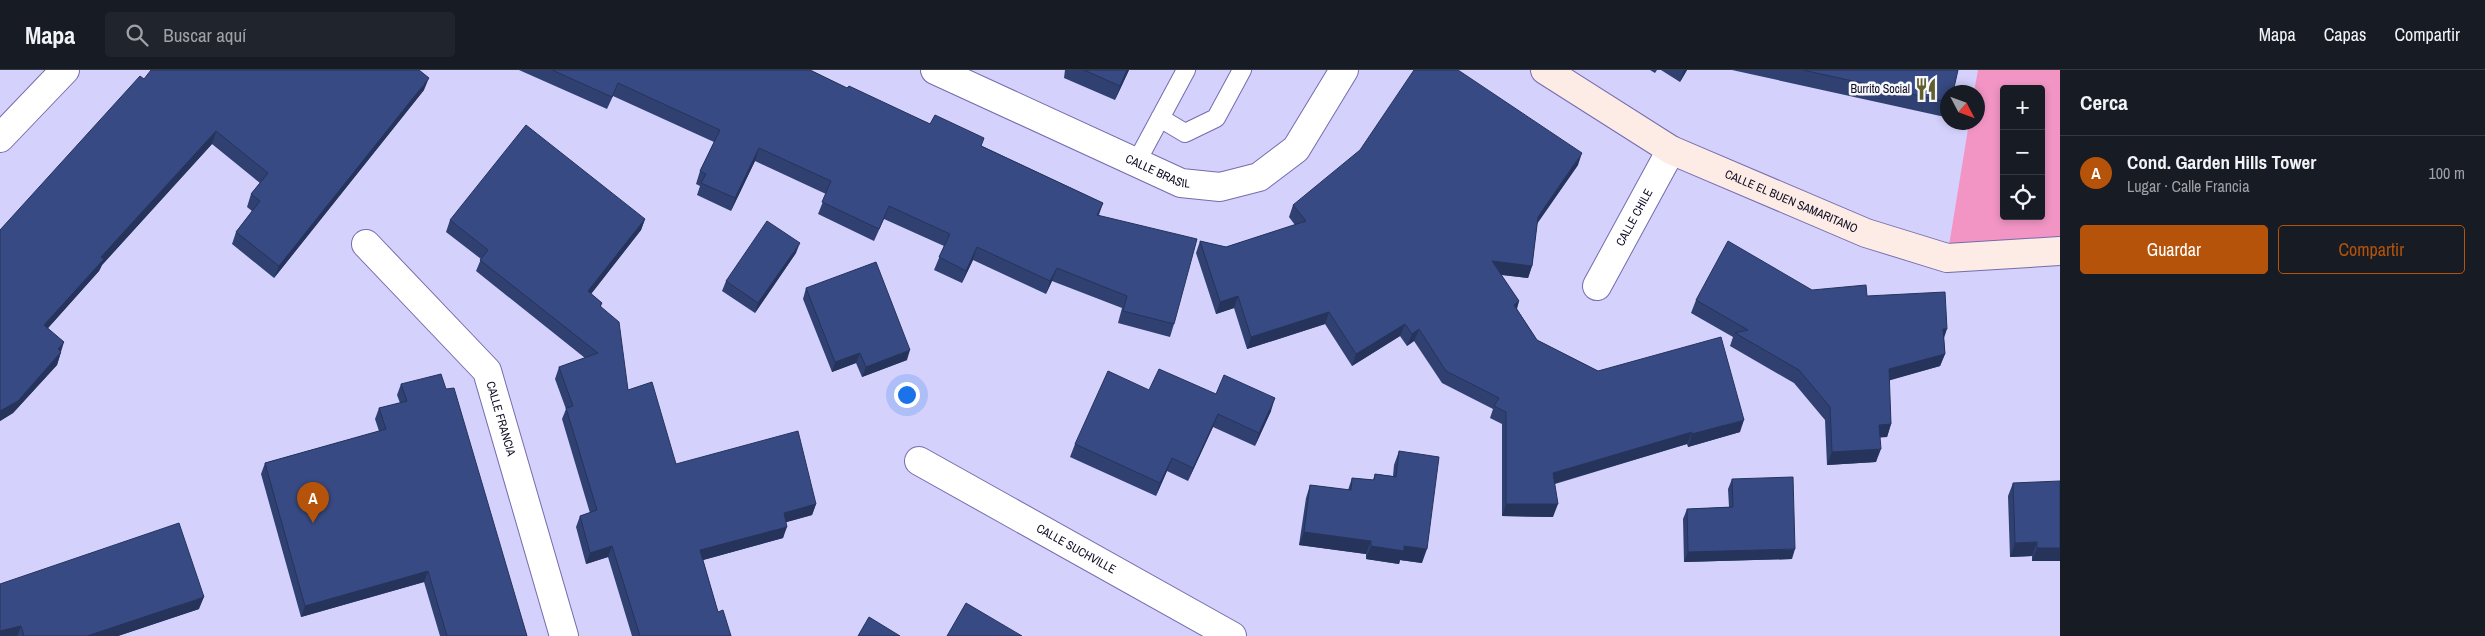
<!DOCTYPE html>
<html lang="es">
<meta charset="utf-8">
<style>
body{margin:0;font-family:"Archivo Narrow",sans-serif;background:#20242c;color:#f1f3f6}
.controls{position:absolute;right:15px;top:15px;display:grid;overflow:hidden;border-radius:5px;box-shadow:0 2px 8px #0003}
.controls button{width:45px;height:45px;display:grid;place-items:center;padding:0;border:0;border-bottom:1px solid #363941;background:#171b24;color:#f1f3f6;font:25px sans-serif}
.compass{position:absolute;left:1940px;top:15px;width:45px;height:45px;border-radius:50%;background:#171b24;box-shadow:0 2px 8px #0003;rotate:131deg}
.you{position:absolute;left:906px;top:324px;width:18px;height:18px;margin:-12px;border:4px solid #fff;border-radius:50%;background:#1a73e8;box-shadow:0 0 0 8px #1a73e833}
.badge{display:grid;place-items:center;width:32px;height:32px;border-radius:50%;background:#b45309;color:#fff;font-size:16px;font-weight:700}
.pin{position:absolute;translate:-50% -41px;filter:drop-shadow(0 1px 2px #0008)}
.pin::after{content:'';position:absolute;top:26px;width:18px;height:15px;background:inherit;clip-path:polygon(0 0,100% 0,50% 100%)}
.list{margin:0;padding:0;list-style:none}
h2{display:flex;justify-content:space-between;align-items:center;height:65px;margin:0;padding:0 20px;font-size:21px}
h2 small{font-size:16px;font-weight:400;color:#9ea1a6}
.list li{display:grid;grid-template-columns:32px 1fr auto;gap:15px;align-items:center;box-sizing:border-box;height:75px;padding:0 20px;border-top:1px solid #363941}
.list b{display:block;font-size:19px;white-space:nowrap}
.list p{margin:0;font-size:16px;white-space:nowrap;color:#9ea1a6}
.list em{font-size:16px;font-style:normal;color:#9ea1a6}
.actions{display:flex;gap:10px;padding:15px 20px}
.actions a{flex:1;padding:11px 0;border:1px solid #b45309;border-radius:5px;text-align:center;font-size:18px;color:#b45309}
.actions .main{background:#b45309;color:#fff}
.icon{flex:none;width:28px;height:28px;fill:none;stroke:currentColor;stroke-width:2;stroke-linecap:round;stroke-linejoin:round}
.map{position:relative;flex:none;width:2060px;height:566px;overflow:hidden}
header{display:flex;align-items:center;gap:30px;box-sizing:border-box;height:70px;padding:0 25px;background:#171b24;border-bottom:1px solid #363941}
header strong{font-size:24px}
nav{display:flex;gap:28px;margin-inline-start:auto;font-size:18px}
.search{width:350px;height:45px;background:#20242c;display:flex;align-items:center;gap:12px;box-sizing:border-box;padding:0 18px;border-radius:5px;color:#9ea1a6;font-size:19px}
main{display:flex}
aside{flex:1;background:#171b24}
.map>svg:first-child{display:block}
</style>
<header>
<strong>Mapa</strong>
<div class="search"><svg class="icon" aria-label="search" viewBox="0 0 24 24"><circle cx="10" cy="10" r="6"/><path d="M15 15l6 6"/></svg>Buscar aquí</div>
<nav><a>Mapa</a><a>Capas</a><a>Compartir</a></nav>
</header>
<main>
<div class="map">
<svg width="2060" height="566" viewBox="0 0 2060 566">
<rect width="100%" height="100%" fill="#d4d1fc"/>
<path fill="#f295c5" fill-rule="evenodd" d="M 1978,0 L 2060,0 L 2060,181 L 1947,188 L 1969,53 L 1978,52 L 1978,22 L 1974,22 ZM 2004,19 L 2041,19 L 2041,146 L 2004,146 Z"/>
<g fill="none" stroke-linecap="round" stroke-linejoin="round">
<defs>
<path id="lane" d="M 1160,48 L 1185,63 L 1216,48 L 1242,0
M 1136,93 L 1186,0"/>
<g id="street">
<path id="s1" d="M 935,0 L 1181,113 L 1220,117 L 1259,107 L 1296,79 L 1344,0"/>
<path d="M 0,68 L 65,0"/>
<path id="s2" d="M 366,174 L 487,301 L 564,566"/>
<path id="s3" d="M 1597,216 L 1671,80"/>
<path id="s4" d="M 919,391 L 1232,566"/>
</g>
<g id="secondary">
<path id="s5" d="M 1545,0 L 1671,80 L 1866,163 L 1947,188 L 2060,181"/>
</g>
</defs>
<use href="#lane" stroke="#746cad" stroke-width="20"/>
<use href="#street" stroke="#746cad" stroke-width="30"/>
<use href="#secondary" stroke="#746cad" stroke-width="30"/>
<use href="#lane" stroke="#fff" stroke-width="18"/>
<use href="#street" stroke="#fff" stroke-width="28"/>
<use href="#secondary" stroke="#fcece5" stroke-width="28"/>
</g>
<path fill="#2f4071" d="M 519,0 L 810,0 L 847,18 L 982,76 L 1103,133 L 1099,145 L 1174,254 L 1170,267 L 1118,253 L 1122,238 L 1052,211 L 1046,224 L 973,190 L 962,213 L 934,200 L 944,176 L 884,149 L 874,171 L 818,144 L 826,124 L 755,91 L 731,141 L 697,125 L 700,116 L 696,114 L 700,101 L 714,72 L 613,26 L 607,39 Z
M 1065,0 L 1129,0 L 1115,30 L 1064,8 Z
M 1650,0 L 1657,0 L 1655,3 Z
M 1661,0 L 1687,0 L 1680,12 Z
M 1732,0 L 1958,0 L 1948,22 L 1948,41 L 1945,47 Z
M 144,9 L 424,20 L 274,208 L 232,174 L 236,162 L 252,141 L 247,137 L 251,124 L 260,113 L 212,74 L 102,195 L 99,201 L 48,258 L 61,282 L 57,295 L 13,343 L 0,351 L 0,160 Z
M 1578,95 L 1537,154 L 1532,196 L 1528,208 L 1501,205 L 1519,231 L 1517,239 L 1537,270 L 1598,301 L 1740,362 L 1688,377 L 1687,374 L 1555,414 L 1553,447 L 1502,446 L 1502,354 L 1490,348 L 1493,339 L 1442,313 L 1414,271 L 1407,276 L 1400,266 L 1352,296 L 1325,254 L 1247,279 L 1234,238 L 1216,244 L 1196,183 L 1200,171 L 1226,177 L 1295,155 L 1289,147 L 1293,135 Z
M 645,149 L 641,160 L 591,224 L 602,233 L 601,236 L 628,320 L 676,394 L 816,434 L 812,445 L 786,452 L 783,468 L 703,490 L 718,542 L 731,566 L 632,566 L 608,487 L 586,494 L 576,457 L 580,446 L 590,443 L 562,349 L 566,339 L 555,309 L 559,297 L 585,288 L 476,201 L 481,189 L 446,162 L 450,150 Z
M 796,183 L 755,243 L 722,221 L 726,211 Z
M 806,218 L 907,290 L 862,307 L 856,293 L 832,302 L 803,229 Z
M 1812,220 L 1867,226 L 1944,268 L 1945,284 L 1940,296 L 1889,310 L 1891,354 L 1887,367 L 1880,367 L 1876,392 L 1827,395 L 1825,350 L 1794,313 L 1730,276 L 1733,267 L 1691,243 L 1696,230 Z
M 401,314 L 446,319 L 527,566 L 440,566 L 424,512 L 301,547 L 261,404 L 265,393 L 379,361 L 375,349 L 379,338 L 400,333 L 397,325 Z
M 1149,320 L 1216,324 L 1271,341 L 1255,376 L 1213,357 L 1188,411 L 1167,401 L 1156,426 L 1070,387 L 1075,374 Z
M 1399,381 L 1422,493 L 1400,490 L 1399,494 L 1366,489 L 1366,484 L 1299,475 L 1306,428 L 1310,415 L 1348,420 L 1352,408 L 1373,410 L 1375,404 L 1393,406 L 1394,395 Z
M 1732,409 L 1792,489 L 1684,492 L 1683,449 L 1687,439 L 1729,437 L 1728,419 Z
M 2013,413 L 2060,491 L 2032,491 L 2032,486 L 2010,487 L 2008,426 Z
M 0,514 L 199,539 L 118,566 L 0,566 Z"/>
<path fill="#26345c" d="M 1127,0 L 1129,0 L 1115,30 L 1120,16 Z
M 1684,0 L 1687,0 L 1680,12 Z
M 429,8 L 424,20 L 274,208 L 279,196 Z
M 216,61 L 212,74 L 102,195 L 99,201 L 40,267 L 44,255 L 101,187 Z
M 759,78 L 755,91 L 731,141 L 735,128 Z
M 1582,83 L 1578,95 L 1533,159 L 1538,147 Z
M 645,149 L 641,160 L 584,233 L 588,221 Z
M 800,173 L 796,183 L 755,243 L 758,233 Z
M 977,177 L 973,190 L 962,213 L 966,201 Z
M 1492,191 L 1532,196 L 1528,208 L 1488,203 Z
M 1057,198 L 1052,211 L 1046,224 L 1050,211 Z
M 1238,226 L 1234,238 L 1216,244 L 1220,232 Z
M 1519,231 L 1515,243 L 1514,235 Z
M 1329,242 L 1325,254 L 1247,279 L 1251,267 Z
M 1405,254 L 1400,266 L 1352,296 L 1356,284 Z
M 1419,259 L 1414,271 L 1407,276 L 1412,264 Z
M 1943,259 L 1947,259 L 1943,271 Z
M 64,272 L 57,295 L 13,343 L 0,351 L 0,341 Z
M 910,280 L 907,290 L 862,307 L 866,297 Z
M 860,283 L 856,293 L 832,302 L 835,292 Z
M 1945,284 L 1940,296 L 1884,312 L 1889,299 Z
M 1275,328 L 1271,341 L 1255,376 L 1259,363 Z
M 1218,344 L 1213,357 L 1188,411 L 1193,398 Z
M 1744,350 L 1740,362 L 1688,377 L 1692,364 Z
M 1891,354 L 1887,367 L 1875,368 L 1879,355 Z
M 1692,362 L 1687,374 L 1549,415 L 1553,403 Z
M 1881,379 L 1876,392 L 1827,395 L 1832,382 Z
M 1172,388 L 1167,401 L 1156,426 L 1160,413 Z
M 816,434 L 812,445 L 780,454 L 784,443 Z
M 1506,434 L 1558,434 L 1553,447 L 1502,446 Z
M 787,457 L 783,468 L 696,492 L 700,480 Z
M 1304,462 L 1371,471 L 1366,484 L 1299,475 Z
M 2037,472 L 2032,486 L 2010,487 L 2015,473 Z
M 612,476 L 608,487 L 586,494 L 590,483 Z
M 1371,476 L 1404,476 L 1427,479 L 1422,493 L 1400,490 L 1399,494 L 1366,489 Z
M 2037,478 L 2060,478 L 2060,491 L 2032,491 Z
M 1795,479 L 1792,489 L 1684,492 L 1688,482 Z
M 428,501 L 424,512 L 301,547 L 305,536 Z
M 204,527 L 199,539 L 118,566 L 87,566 Z
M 21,556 L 17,566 L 0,566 L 0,561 Z"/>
<path fill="#374a83" stroke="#26345c" d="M 151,0 L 419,0 L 429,8 L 279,196 L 236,162 L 260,131 L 251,124 L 268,103 L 216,61 L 101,187 L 104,189 L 44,255 L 64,272 L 58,279 L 61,282 L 18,331 L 0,341 L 0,160 L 140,6 L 144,9 Z
M 552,0 L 810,0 L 847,18 L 849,16 L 930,54 L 935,45 L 984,68 L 981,76 L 1103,133 L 1097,145 L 1197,169 L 1174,254 L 1123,241 L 1127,226 L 1057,198 L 1050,211 L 977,177 L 966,201 L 939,187 L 950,164 L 889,136 L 879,159 L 822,132 L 831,111 L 759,78 L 735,128 L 701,113 L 706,104 L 700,101 L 720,60 L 618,13 L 612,27 Z
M 1084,0 L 1127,0 L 1120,16 Z
M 1414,0 L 1458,0 L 1582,83 L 1538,147 L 1532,196 L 1492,191 L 1519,231 L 1514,235 L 1537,270 L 1598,301 L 1721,267 L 1744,350 L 1692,364 L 1692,362 L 1553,403 L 1558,434 L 1506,434 L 1506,342 L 1494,336 L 1499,328 L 1446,301 L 1419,259 L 1412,264 L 1405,254 L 1356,284 L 1329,242 L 1251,267 L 1238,226 L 1220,232 L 1200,171 L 1226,177 L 1306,151 L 1293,135 L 1360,80 Z
M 1803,0 L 1958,0 L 1953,22 L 1948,22 L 1948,32 Z
M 526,55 L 645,149 L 588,221 L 602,233 L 600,236 L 619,252 L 628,320 L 652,312 L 676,394 L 798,361 L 816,434 L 784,443 L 787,457 L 700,480 L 718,542 L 723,540 L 731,566 L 640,566 L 612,476 L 590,483 L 580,446 L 597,440 L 566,338 L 573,336 L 559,297 L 598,283 L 480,190 L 488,180 L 450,150 Z
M 767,151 L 800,173 L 758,233 L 726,211 Z
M 1728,171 L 1812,220 L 1866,215 L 1867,226 L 1945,222 L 1947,259 L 1943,259 L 1945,284 L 1889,299 L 1891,354 L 1879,355 L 1881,379 L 1832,382 L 1830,337 L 1799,300 L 1735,263 L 1748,260 L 1696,230 Z
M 876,192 L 910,280 L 866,297 L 860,283 L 835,292 L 806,218 Z
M 1159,299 L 1216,324 L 1224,305 L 1275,328 L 1259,363 L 1218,344 L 1193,398 L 1172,388 L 1160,413 L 1075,374 L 1108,301 L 1149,320 Z
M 441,304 L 446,319 L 454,318 L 527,566 L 447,566 L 428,501 L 305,536 L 265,393 L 386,359 L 379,338 L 407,331 L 401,314 Z
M 1399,381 L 1439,387 L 1427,479 L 1404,476 L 1404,481 L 1371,476 L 1371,471 L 1304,462 L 1310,415 L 1351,420 L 1352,408 L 1374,410 L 1375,404 L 1396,407 Z
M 1793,407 L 1795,479 L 1688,482 L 1687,439 L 1733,437 L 1732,409 Z
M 2060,411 L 2060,478 L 2037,478 L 2037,472 L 2015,473 L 2013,413 Z
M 179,453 L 204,527 L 87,566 L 24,566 L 21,556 L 0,561 L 0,514 Z
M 966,533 L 1022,566 L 947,566 Z
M 869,547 L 900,566 L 858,566 Z"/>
<defs>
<symbol id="restaurant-bare" viewBox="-9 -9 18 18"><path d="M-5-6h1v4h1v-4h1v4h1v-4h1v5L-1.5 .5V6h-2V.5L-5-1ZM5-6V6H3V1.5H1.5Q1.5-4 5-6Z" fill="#61602d" stroke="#f7f7fe" stroke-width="2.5" paint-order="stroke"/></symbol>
</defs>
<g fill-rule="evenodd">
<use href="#restaurant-bare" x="1910" y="3" width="32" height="32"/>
</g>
<g text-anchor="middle" stroke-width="5" stroke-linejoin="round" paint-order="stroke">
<g font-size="12" fill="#0f0b23" stroke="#f7f7fe" text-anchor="end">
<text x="1910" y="23">Burrito Social</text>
</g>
<g font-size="12" fill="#0f0b23" stroke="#f7f7fe">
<text dy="4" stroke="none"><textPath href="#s1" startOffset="245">CALLE BRASIL</textPath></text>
<text dy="4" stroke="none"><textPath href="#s5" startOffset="280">CALLE EL BUEN SAMARITANO</textPath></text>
<text dy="4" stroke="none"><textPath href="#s3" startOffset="78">CALLE CHILE</textPath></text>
<text dy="4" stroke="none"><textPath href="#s2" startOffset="225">CALLE FRANCIA</textPath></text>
<text dy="4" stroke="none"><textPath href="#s4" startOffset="180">CALLE SUCHVILLE</textPath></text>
</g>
</g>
</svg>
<div class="controls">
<button>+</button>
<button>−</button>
<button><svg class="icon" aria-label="locate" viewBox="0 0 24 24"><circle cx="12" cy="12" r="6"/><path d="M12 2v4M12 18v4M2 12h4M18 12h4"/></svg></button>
</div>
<svg class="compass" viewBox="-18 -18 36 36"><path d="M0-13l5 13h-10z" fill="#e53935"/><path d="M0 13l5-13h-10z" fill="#9ea1a6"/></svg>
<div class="you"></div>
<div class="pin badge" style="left:313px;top:453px">A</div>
</div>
<aside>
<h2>Cerca<small></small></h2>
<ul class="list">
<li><span class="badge">A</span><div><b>Cond. Garden Hills Tower</b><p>Lugar · Calle Francia</p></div><em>100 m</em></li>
</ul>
<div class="actions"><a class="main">Guardar</a><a>Compartir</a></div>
</aside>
</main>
